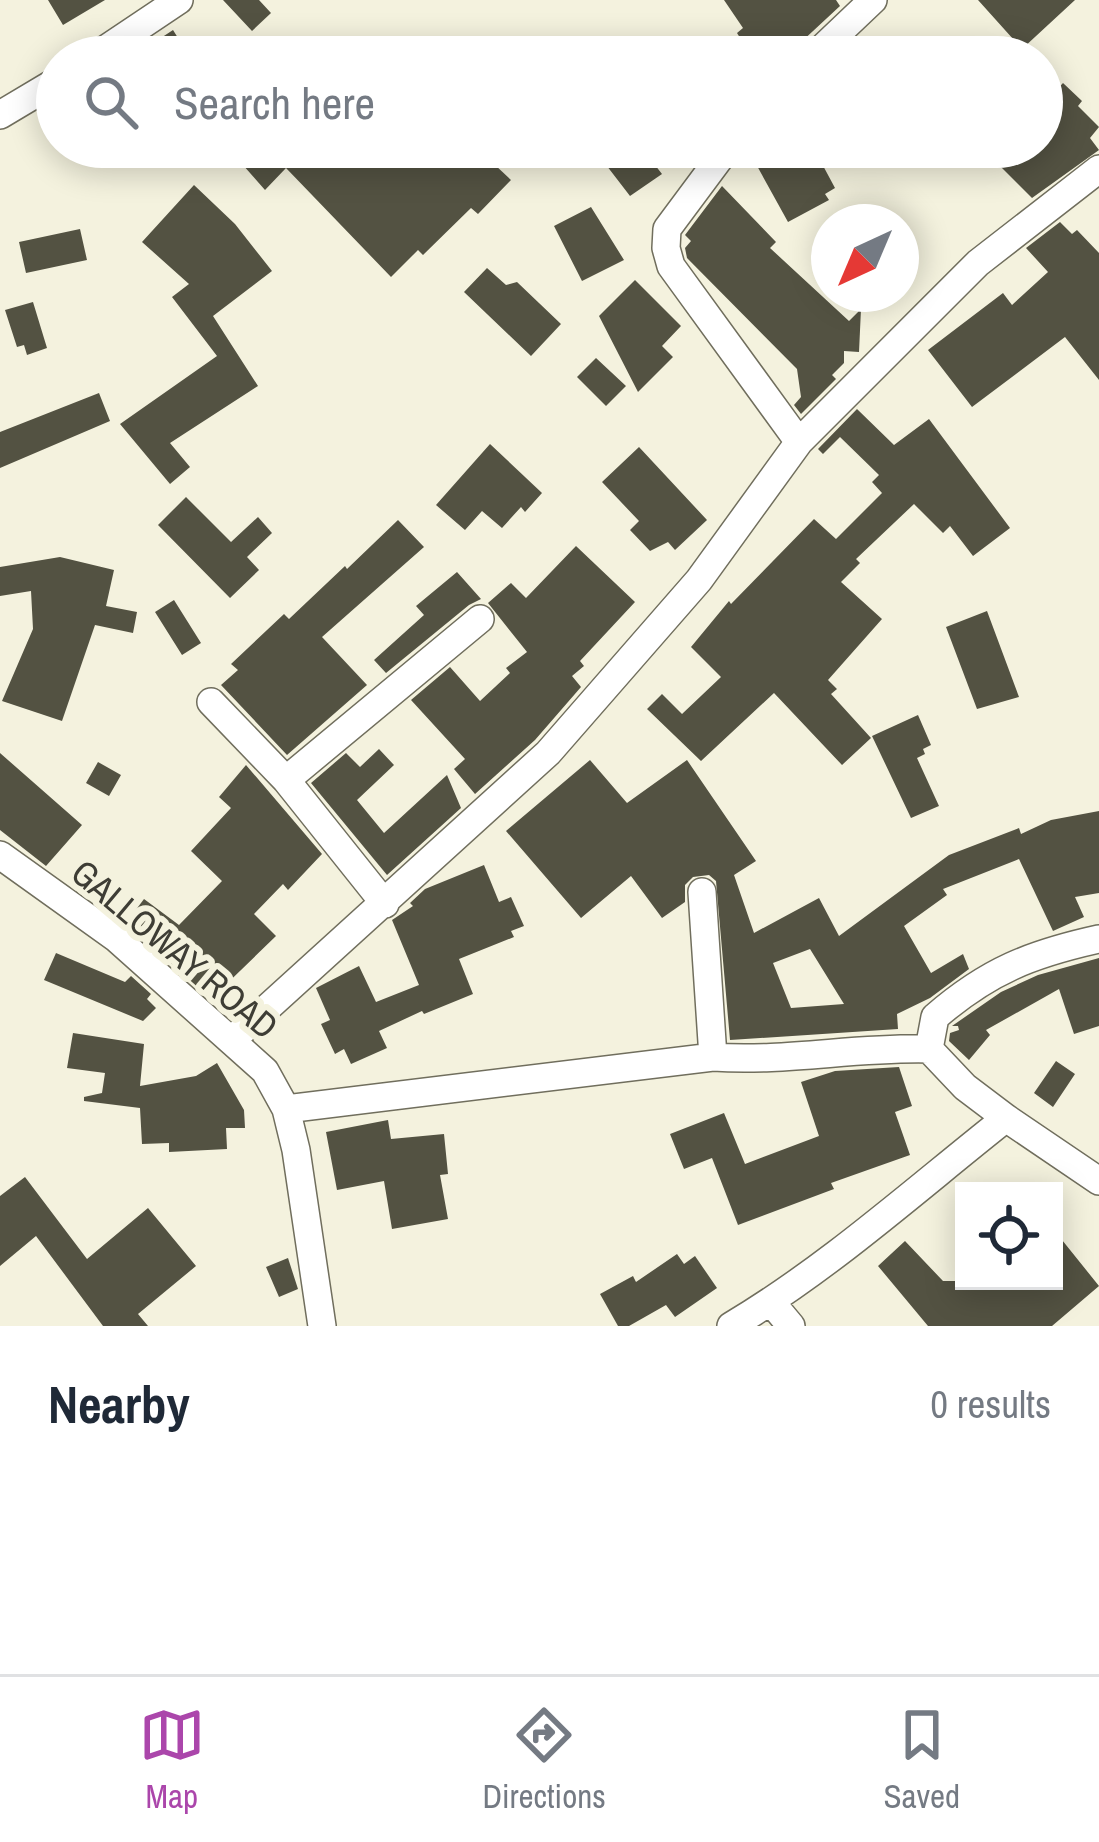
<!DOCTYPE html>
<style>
body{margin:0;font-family:"Archivo Narrow",sans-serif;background:#f6f6f7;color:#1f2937}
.controls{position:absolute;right:36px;bottom:36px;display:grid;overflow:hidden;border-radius:0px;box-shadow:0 6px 30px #0003}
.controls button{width:108px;height:108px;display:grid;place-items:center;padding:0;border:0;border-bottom:3px solid #e0e1e3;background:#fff;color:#1f2937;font:60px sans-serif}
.compass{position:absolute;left:811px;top:204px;width:108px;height:108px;border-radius:50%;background:#fff;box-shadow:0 6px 30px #0003;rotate:224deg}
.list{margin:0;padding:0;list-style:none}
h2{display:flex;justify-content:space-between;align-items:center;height:156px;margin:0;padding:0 48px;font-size:51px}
h2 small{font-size:39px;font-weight:400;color:#747a83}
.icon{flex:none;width:66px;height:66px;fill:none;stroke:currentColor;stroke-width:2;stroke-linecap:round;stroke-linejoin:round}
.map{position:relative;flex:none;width:1099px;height:1326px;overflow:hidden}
.search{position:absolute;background:#fff;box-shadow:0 6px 30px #0003;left:36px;right:36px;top:36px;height:132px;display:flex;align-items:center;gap:30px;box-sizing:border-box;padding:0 42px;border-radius:66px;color:#747a83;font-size:45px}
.sheet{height:348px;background:#fff}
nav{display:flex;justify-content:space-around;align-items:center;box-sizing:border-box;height:168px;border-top:3px solid #e0e1e3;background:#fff;font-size:33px;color:#747a83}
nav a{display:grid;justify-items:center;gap:6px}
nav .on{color:#ab46ab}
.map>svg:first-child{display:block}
</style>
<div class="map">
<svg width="1099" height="1326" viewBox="0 0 1099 1326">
<rect width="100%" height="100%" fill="#f4f2de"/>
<path fill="#535242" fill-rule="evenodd" d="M 48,0 L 105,0 L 63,25 Z
M 223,0 L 259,0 L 271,13 L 252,31 Z
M 724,0 L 836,0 L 840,6 L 785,57 L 752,57 L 737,33 L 743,28 Z
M 978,0 L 1075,0 L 1022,49 Z
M 173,30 L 190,57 L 132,57 Z
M 1063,83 L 1082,101 L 1078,106 L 1099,127 L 1090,138 L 1099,150 L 1032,198 L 981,147 L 1042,147 L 1042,106 Z
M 227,147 L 508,147 L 494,164 L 511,180 L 478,214 L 471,208 L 423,255 L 418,250 L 391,277 L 286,168 L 265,190 Z
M 613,147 L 641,147 L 662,174 L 630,196 L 600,157 Z
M 813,147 L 835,188 L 825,194 L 829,200 L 788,222 L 756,164 L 779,151 L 785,161 Z
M 194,185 L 235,224 L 272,271 L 213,316 L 258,386 L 170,443 L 190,467 L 170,484 L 120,424 L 217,356 L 172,297 L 189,284 L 142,242 Z
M 722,186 L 776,242 L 770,248 L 849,321 L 861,309 L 859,352 L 844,351 L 844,363 L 832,375 L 836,379 L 801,414 L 794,405 L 801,397 L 797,369 L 687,258 L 685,248 L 691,241 L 685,235 Z
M 591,207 L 624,260 L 582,281 L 554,226 Z
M 1060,222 L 1072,234 L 1077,230 L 1099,253 L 1099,380 L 1065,337 L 972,407 L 928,350 L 1003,293 L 1012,305 L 1048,272 L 1026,248 Z
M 80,229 L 87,260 L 26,273 L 19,242 Z
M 487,268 L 506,285 L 517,282 L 561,324 L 531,356 L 464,292 Z
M 635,280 L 681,326 L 662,346 L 673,357 L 638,392 L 599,316 Z
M 33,302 L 47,348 L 27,355 L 24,345 L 17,347 L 5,310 Z
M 596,358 L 626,386 L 606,406 L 577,377 Z
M 99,393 L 110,421 L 0,468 L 0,432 Z
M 857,409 L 894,445 L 929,419 L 1010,528 L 973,556 L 950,526 L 943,533 L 914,504 L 856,559 L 860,563 L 841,582 L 882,619 L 828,680 L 837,689 L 831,694 L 871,738 L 842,765 L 774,693 L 701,761 L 647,709 L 662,694 L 682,714 L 721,677 L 691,647 L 729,601 L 731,604 L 814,519 L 836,539 L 882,493 L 872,482 L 879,475 L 840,437 L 823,454 L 818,449 Z
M 490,444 L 542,493 L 525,512 L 521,507 L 502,528 L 482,511 L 465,530 L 436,505 Z
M 639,447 L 707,520 L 675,550 L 668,542 L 650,551 L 630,530 L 639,521 L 602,482 Z
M 186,497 L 231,542 L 258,517 L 272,533 L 247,557 L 259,570 L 230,598 L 158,525 Z
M 398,520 L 424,547 L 322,637 L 367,685 L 287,755 L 221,685 L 238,670 L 231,664 L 284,614 L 289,619 L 345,566 L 347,569 Z
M 576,546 L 635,602 L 580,661 L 584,666 L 572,676 L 581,687 L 535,740 L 475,794 L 454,769 L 465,759 L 411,700 L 450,667 L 480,701 L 510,673 L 506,668 L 527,652 L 488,603 L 511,583 L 526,598 Z
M 60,557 L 114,570 L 106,606 L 137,612 L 133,633 L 95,625 L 62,721 L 2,701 L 33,629 L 31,591 L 0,596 L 0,567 Z
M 457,572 L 481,599 L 469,605 L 386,673 L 374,660 L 424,615 L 416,606 Z
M 174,600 L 201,643 L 182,655 L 155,612 Z
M 987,611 L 1019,697 L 977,709 L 946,627 Z
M 918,715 L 931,745 L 923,749 L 925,754 L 917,758 L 939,806 L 911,818 L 872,736 Z
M 379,749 L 394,765 L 357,800 L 384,833 L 447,775 L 461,808 L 387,875 L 311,783 L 346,753 L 360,767 Z
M 0,753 L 82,825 L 46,866 L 0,830 Z
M 590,760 L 627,803 L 687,760 L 756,861 L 734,875 L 754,933 L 819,898 L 839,936 L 949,855 L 1019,828 L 1021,834 L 1051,820 L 1099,811 L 1099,893 L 1075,897 L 1084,917 L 1053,931 L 1019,859 L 943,889 L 947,895 L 904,926 L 931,973 L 963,954 L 969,969 L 930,998 L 897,1014 L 898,1029 L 730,1040 L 716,881 L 709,875 L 693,877 L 685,885 L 685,902 L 662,918 L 631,876 L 581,918 L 506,831 ZM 810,949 L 844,1004 L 791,1008 L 773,963 Z
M 98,762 L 121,775 L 109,796 L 86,783 Z
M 246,765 L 322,854 L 288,890 L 283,884 L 254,914 L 276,936 L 211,999 L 126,923 L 144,899 L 179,925 L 222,881 L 191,851 L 231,808 L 219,797 Z
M 484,865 L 499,902 L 511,897 L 524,926 L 511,931 L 514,937 L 459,959 L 473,994 L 424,1014 L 422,1011 L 379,1031 L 387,1048 L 351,1064 L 344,1049 L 335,1054 L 321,1024 L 330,1020 L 316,988 L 359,966 L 376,1002 L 419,985 L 392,920 L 413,906 L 410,903 L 425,889 Z
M 56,953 L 125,982 L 131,976 L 151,994 L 147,999 L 156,1008 L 143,1021 L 44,980 Z
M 1099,958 L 1099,1026 L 1074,1034 L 1059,989 L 986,1030 L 990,1035 L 969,1060 L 949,1041 L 950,1033 L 959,1030 L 958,1026 L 952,1026 L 1001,992 L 1038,975 Z
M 73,1033 L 144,1044 L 140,1086 L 196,1076 L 217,1063 L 244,1110 L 245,1128 L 226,1128 L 227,1149 L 169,1152 L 169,1143 L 142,1144 L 140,1108 L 84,1101 L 84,1097 L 102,1093 L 105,1073 L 67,1068 Z
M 1056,1061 L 1075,1074 L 1053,1107 L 1034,1093 Z
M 899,1067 L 912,1106 L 895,1112 L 910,1155 L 831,1183 L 834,1189 L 738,1225 L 712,1158 L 684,1169 L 670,1134 L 724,1113 L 745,1164 L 819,1136 L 801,1082 L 835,1071 Z
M 388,1120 L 391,1139 L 444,1134 L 448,1174 L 440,1175 L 448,1219 L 392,1229 L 384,1181 L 337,1190 L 326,1132 Z
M 25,1177 L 87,1259 L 148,1208 L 196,1266 L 138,1314 L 148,1326 L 103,1326 L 36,1236 L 0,1266 L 0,1196 Z
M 1054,1230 L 1099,1286 L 1052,1326 L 928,1326 L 878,1266 L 905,1241 L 943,1281 L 1054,1281 Z
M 677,1254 L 684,1264 L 695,1256 L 717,1288 L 675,1317 L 666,1305 L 629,1326 L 618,1326 L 600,1294 L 633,1276 L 636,1282 Z
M 288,1258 L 298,1289 L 279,1297 L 266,1267 Z"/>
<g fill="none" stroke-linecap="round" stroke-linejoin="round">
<defs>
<path id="street" d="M 94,57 L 179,0
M 813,57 L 873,0
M 0,115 L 57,81
M 728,147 L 667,229 L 666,248 L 671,266 L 799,442
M 211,702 L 286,780 L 385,904
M 286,780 L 480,619
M 0,855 L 116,938 L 265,1071 L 286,1109 L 296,1150 L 322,1326
M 702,892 L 713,1057
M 233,1039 L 548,753 L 699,580 L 799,442 L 978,263 L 1099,169
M 929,1049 L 935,1017 C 988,971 1031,954 1099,939
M 286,1109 L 713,1057 C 785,1062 856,1047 929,1049 L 965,1087 L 1006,1118 C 916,1189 830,1267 731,1326
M 1006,1118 L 1099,1181
M 771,1302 L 791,1326"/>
</defs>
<use href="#street" stroke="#706e5d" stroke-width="30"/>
<use href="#street" stroke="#fff" stroke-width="27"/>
</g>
<g text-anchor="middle" stroke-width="12" stroke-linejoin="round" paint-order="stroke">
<g font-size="36" fill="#3e3d35" stroke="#f4f2de">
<text transform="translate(175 949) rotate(40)" y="13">GALLOWAY ROAD</text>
</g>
</g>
</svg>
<div class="controls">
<button><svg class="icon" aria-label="locate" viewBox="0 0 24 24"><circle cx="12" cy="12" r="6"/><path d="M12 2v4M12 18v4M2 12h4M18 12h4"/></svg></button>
</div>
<svg class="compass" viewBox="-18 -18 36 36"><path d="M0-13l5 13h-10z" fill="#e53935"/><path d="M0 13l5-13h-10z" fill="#747a83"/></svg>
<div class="search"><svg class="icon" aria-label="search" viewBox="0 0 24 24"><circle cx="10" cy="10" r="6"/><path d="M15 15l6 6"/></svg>Search here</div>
</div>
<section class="sheet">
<h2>Nearby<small>0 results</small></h2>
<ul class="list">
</ul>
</section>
<nav>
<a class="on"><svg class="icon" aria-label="map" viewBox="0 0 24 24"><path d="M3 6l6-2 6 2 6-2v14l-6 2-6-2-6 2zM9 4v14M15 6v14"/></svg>Map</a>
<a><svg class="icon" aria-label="directions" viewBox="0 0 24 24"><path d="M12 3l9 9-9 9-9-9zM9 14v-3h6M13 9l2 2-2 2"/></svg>Directions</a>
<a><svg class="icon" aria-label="saved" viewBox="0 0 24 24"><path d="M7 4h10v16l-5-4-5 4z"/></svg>Saved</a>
</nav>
